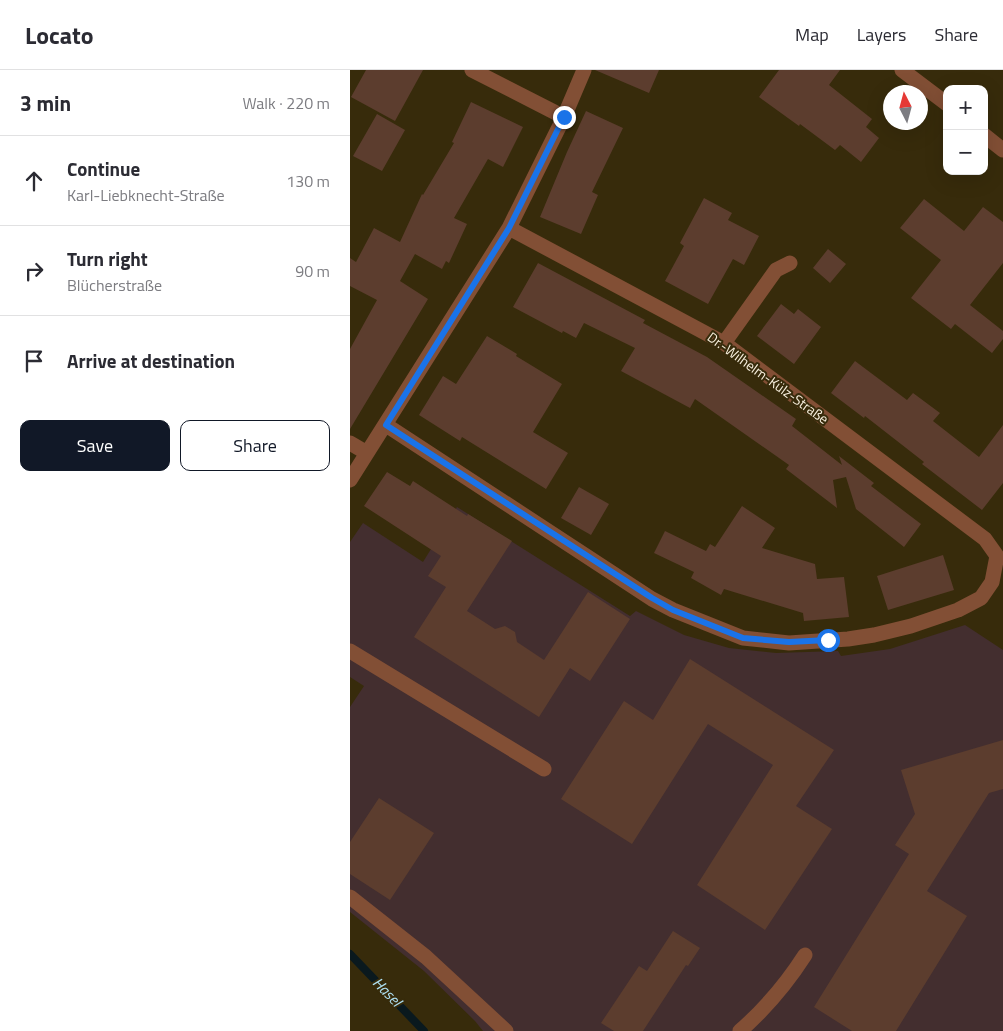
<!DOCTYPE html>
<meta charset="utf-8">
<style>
body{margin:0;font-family:"Titillium Web",sans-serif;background:#f7f7f7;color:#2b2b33}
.controls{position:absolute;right:15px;top:15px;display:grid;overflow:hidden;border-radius:10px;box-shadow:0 5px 20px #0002}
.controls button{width:45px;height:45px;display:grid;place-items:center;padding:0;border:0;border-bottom:1px solid #e1e1e2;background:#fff;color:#2b2b33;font:25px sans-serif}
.compass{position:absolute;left:533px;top:15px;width:45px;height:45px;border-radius:50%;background:#fff;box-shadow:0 5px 20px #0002;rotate:354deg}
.stop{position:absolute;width:15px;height:15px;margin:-11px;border:4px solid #1a73e8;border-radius:50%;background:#fff}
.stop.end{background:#1a73e8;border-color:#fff;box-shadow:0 1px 5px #0008}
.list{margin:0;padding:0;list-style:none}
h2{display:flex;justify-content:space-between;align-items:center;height:65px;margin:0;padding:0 20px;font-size:21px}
h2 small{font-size:16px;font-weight:400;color:#7c7c81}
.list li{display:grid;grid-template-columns:32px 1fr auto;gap:15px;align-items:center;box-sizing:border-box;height:90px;padding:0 20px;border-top:1px solid #e1e1e2}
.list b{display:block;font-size:19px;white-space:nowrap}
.list p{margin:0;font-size:16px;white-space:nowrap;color:#7c7c81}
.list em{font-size:16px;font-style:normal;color:#7c7c81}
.actions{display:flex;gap:10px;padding:15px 20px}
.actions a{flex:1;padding:11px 0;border:1px solid #111827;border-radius:10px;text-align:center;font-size:18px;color:#111827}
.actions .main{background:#111827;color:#fff}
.icon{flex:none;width:28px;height:28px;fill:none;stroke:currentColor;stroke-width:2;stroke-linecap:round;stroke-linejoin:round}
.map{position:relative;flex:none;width:653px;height:961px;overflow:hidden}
header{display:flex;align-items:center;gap:30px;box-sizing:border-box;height:70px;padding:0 25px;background:#fff;border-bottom:1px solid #e1e1e2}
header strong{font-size:24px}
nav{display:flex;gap:28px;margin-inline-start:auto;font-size:18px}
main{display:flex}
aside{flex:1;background:#fff}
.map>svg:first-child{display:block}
</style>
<header>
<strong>Locato</strong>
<nav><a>Map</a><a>Layers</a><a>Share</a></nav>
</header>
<main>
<aside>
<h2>3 min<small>Walk · 220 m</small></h2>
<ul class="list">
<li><svg class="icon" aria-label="ahead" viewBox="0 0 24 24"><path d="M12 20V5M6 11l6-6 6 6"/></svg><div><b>Continue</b><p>Karl-Liebknecht-Straße</p></div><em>130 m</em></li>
<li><svg class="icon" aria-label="right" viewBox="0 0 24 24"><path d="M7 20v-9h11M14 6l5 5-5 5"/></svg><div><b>Turn right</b><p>Blücherstraße</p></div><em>90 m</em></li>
<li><svg class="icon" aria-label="arrive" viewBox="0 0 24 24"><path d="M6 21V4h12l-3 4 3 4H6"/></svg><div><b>Arrive at destination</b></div></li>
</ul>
<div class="actions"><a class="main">Save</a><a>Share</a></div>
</aside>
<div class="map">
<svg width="653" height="961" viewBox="0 0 653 961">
<rect width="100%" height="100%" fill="#372b0b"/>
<path fill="#432e2f" d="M 107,437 L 280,546 L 286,541 L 334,565 L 379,578 L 426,583 L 488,581 L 491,586 L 540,579 L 615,555 L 653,580 L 653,961 L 133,961 L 125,951 L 74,901 L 0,842 L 0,637 L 14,616 L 0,607 L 0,472 L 13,453 L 73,492 Z"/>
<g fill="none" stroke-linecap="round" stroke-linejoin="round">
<path stroke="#0a191e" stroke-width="8" d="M 0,884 L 74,961"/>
</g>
<path fill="#5c3d2e" d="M 16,0 L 73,0 L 45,51 L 1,27 Z
M 245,0 L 309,0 L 299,23 Z
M 429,0 L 490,0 L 479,15 L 522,49 L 516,57 L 529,68 L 511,92 L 490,75 L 485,80 L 450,54 L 449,56 L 409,27 Z
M 121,32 L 173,57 L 153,97 L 138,89 L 104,148 L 117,154 L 99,193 L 96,191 L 92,199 L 65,184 L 50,211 L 78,229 L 0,359 L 0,279 L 27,230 L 0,216 L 0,188 L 6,192 L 24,158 L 50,172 L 72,124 L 73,125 L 104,73 L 102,72 Z
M 236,41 L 273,58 L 242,122 L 248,125 L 231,164 L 190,147 L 217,82 Z
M 27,44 L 55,60 L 32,101 L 3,86 Z
M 354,128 L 382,143 L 378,150 L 409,166 L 394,195 L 383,189 L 358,234 L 315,211 L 334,176 L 330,173 Z
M 574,129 L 614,161 L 633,137 L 653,152 L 653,193 L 620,235 L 653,261 L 653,269 L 642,283 L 605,254 L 601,259 L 561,228 L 591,190 L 550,158 Z
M 478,179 L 496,194 L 480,213 L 463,198 Z
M 188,193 L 295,250 L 293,253 L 357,287 L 446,349 L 442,356 L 492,395 L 489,386 L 524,413 L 521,416 L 571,454 L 554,477 L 506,439 L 496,407 L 483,410 L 487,438 L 436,399 L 439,395 L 345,329 L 340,338 L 271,301 L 285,278 L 234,253 L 226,268 L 213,261 L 212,263 L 163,237 Z
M 431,234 L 444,244 L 448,239 L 471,257 L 444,294 L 407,266 Z
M 137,266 L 167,284 L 166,286 L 212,314 L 183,362 L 218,383 L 196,419 L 112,367 L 110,371 L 69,345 L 93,306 L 106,314 Z
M 505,291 L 557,330 L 563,323 L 590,343 L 583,351 L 629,387 L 653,355 L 653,413 L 632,440 L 572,394 L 574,392 L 515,346 L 514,348 L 481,323 Z
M 37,402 L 60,416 L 63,411 L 117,446 L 118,444 L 162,471 L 117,541 L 145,559 L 155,556 L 165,562 L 167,572 L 194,590 L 238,522 L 280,549 L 240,611 L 220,598 L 189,647 L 64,567 L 96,517 L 78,506 L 91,486 L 14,436 Z
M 229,417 L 259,434 L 241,465 L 211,448 Z
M 392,436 L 425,458 L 412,478 L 465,494 L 467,509 L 494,507 L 499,547 L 454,551 L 453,543 L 374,519 L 371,525 L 341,508 L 344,502 L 304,483 L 315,461 L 356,481 L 360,474 L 365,477 Z
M 593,485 L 604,520 L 538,540 L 527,506 Z
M 340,589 L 484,680 L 446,736 L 482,759 L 415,860 L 347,815 L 423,695 L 358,654 L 282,774 L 211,729 L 274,631 L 303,650 Z
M 653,670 L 653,719 L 639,723 L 577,821 L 617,846 L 546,961 L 502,961 L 464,937 L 559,784 L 545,775 L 565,744 L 551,700 Z
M 29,728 L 84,763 L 40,830 L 0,804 L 0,772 Z
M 323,861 L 350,878 L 338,896 L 336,895 L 293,961 L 264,961 L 251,953 L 289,896 L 297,901 Z"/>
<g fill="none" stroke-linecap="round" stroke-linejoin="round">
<path stroke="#824f35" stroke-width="15" d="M 122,0 L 214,47
M 552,0 L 597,34
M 634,65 L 653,80
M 374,273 L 426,200 L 440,193
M 36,355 L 302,529 L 323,540 L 393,568 L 439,573 L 498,569 L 524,565 L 561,556 L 608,540 L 631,528 L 642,512 L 647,486 L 635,469 L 374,273 L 159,158
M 0,373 L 17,383
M 0,410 L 159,158 L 214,47 L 234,0
M 0,581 L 194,699
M 0,827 L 76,887 L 156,961
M 390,961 C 415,939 437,913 455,885"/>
</g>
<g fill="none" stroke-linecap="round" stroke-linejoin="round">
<path stroke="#1a73e8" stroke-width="6" d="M 214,47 L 159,158 L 36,355 L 302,528 L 323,540 L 393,568 L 439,572 L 478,570"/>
</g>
<g text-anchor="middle" stroke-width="4" stroke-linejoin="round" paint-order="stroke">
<g font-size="14" fill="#f9f1e0" stroke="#372b0b">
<text transform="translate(418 308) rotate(36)" y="5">Dr.-Wilhelm-Külz-Straße</text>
</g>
<g font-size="15" font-style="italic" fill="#aee0f3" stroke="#372b0b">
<text transform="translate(37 922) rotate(46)" y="5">Hasel</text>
</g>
</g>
</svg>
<div class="controls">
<button>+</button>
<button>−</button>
</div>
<svg class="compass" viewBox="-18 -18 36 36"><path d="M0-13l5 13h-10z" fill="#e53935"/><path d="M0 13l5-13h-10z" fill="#7c7c81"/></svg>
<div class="stop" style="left:478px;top:570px"></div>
<div class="stop end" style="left:214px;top:47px"></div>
</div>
</main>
